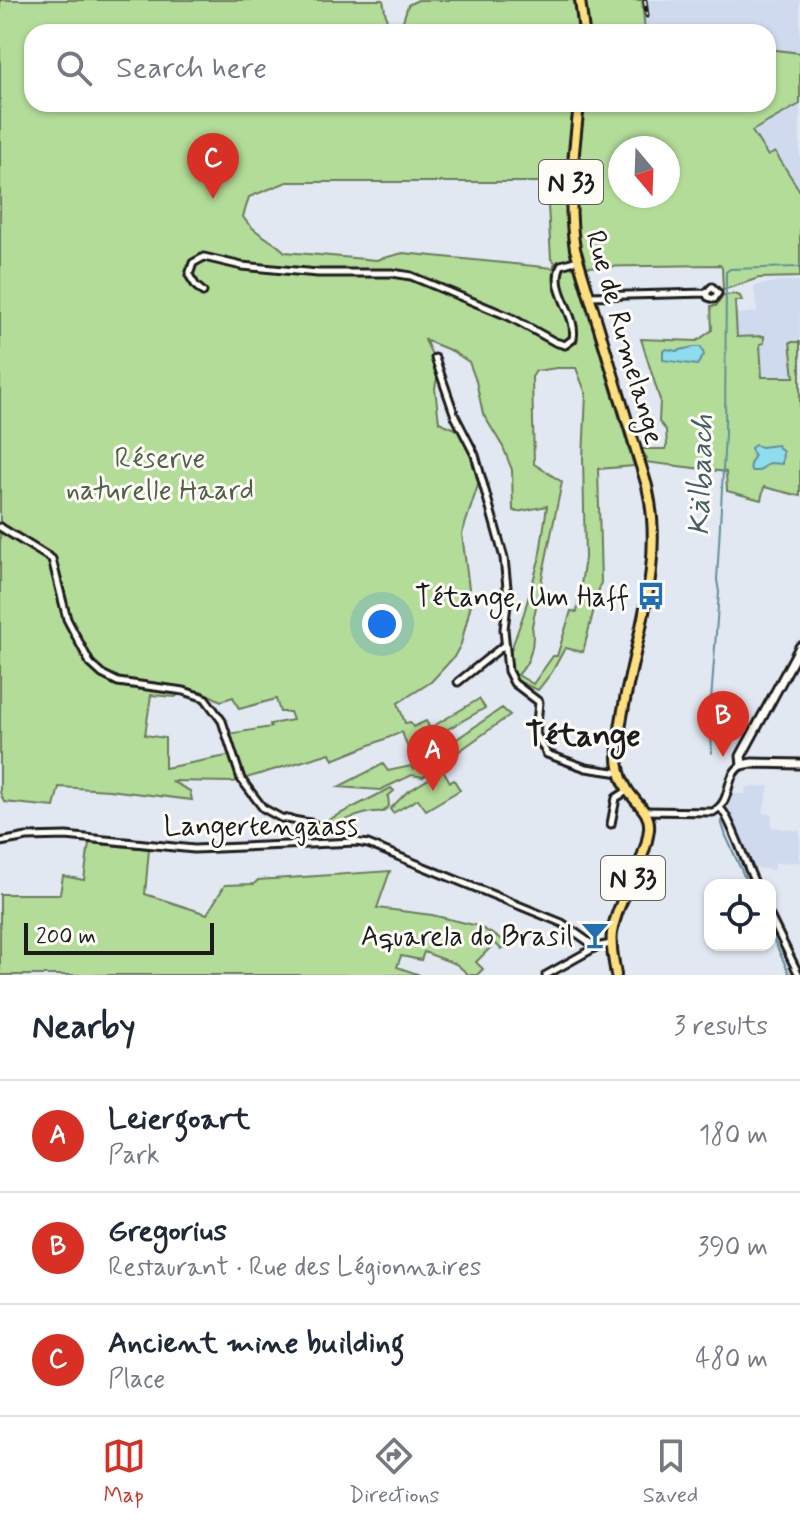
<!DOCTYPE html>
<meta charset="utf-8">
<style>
body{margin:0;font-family:Mynerve,sans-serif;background:#f6f6f7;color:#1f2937}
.controls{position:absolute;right:24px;bottom:24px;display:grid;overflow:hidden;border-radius:16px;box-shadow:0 2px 6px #0004}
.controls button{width:72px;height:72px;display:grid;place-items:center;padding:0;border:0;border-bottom:2px solid #e0e1e3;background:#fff;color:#1f2937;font:40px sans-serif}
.compass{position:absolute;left:608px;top:136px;width:72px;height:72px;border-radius:50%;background:#fff;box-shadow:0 2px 6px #0004;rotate:161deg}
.scale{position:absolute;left:24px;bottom:20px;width:190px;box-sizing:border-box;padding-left:8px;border:4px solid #1c1c1c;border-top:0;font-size:22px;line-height:28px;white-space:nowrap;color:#1c1c1c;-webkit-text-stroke:6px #fdfcf7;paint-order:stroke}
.you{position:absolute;left:382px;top:624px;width:28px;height:28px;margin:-20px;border:6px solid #fff;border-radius:50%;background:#1a73e8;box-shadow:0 0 0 12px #1a73e833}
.badge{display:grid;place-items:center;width:52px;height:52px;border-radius:50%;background:#d93025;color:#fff;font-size:26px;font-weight:700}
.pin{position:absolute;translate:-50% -66px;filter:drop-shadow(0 2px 4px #0008)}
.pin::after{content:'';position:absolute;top:42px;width:28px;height:24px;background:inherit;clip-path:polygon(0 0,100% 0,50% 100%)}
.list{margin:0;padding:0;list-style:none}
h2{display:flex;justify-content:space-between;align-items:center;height:104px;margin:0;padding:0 32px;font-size:34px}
h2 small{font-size:26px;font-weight:400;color:#747a83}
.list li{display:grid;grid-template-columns:52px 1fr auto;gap:24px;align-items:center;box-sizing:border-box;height:112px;padding:0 32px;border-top:2px solid #e0e1e3}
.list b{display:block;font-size:30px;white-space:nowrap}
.list p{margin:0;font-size:26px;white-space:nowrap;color:#747a83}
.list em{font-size:26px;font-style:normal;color:#747a83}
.icon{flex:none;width:44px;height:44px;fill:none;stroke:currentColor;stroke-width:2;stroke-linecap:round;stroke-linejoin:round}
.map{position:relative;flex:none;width:800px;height:975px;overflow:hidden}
.search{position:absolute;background:#fff;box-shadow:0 2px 6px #0004;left:24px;right:24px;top:24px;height:88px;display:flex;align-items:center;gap:20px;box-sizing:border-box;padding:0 28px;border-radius:24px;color:#747a83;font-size:30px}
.sheet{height:440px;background:#fff}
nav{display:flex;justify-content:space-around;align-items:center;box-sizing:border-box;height:112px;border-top:2px solid #e0e1e3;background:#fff;font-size:22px;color:#747a83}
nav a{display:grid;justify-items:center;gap:4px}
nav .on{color:#d93025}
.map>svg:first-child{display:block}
</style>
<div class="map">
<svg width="800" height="975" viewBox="0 0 800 975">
<rect width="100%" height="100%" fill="#e2e8f2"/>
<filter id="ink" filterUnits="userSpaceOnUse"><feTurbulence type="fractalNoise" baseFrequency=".0125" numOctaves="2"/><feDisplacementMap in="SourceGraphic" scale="16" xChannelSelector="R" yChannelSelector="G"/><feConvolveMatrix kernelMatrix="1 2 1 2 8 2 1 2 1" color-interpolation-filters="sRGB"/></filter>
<g filter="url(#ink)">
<path fill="#cfdaef" d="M 642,0 L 800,0 L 800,53 L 768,49 L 768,32 L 645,32 Z
M 800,104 L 800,191 L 774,153 L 768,156 L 751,131 Z
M 779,281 L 800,281 L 800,342 L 791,342 L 794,377 L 762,377 L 760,343 L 737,337 L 736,314 L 757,312 L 754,286 Z
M 769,786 L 763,813 L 772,815 L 771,827 L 800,831 L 800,862 L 775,863 L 773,870 L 756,868 L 755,873 L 747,872 L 725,819 L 713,812 L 729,794 L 745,794 L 746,787 Z"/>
<path fill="#b3dc98" stroke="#687c5a" stroke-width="2" fill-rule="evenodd" d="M 0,0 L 383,0 L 388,27 L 395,32 L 401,27 L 408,5 L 418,0 L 642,0 L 645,32 L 32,32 L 32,104 L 768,104 L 768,49 L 800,53 L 800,104 L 752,131 L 768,156 L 775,152 L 800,191 L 800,277 L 759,278 L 723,290 L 722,268 L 720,265 L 574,267 L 634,466 L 598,469 L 601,582 L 583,652 L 565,648 L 552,672 L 538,690 L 517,681 L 512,672 L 510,653 L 524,613 L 539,560 L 547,506 L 517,512 L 513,510 L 512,470 L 503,447 L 483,414 L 476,381 L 469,362 L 452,351 L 425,340 L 439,369 L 435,388 L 439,422 L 463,432 L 481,476 L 462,534 L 471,604 L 461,644 L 454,657 L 431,682 L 398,703 L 405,723 L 410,722 L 413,727 L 426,721 L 430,728 L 479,699 L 485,708 L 409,751 L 402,732 L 333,760 L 330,753 L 233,782 L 171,781 L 190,791 L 192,800 L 109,790 L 59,787 L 54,807 L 4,802 L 0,792 ZM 620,148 L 668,148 L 668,196 L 620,196 ZM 287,182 L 541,182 L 547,187 L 551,259 L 555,262 L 553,268 L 403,253 L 376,260 L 285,252 C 270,237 255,235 243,217 L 249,197 ZM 557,368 L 576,368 L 586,394 L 583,458 L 585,558 L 577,612 L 571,611 L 557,656 L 553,656 L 533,684 L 518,675 C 531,661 535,643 532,626 L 562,482 L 534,464 L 532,377 L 536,371 ZM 184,691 L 201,691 L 221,701 L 233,697 L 239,709 L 276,699 L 280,712 L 290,712 L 293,720 L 270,724 L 271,727 L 228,734 L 232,755 L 165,768 L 165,738 L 145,735 L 151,695 L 175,697 Z
M 735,294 L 740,296 L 742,301 L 735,301 L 737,337 L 764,336 L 764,343 L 760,344 L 762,377 L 794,377 L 790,342 L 800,342 L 800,496 L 764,487 L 761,500 L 727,491 L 726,472 L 645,462 L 647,458 L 641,449 L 665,449 L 667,445 L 666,430 L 659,422 L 660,400 L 641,339 L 697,341 L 712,330 L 711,306 L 716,306 L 724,295 Z
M 502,708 L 510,715 L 423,777 L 412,775 L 380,790 L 338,787 L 383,764 L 388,771 L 411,766 L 413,769 Z
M 443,770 L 450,782 L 454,780 L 460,790 L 426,810 L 418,799 L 393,813 L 390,809 L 406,793 Z
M 391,788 L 394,791 L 388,796 L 389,806 L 383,812 C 366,810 348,821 331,823 L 326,829 L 321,827 L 326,821 Z
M 89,843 L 149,849 L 145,894 L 207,914 L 225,885 L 254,884 L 258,880 L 390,871 L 377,908 L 432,915 L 478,926 L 508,943 L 501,949 L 495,943 L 476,962 L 483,969 L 477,975 L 469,975 L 456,964 L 424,952 L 421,960 L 401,956 L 397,967 L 420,975 L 0,975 L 0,894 L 60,894 L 63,876 L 84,880 Z"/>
<path fill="#8fdcef" stroke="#618f9b" stroke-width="2" d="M 693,347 L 701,347 L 704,355 L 697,365 L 663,360 L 663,351 L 667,349 L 676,351 Z
M 755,445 L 761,447 L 777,445 L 783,452 L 782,464 L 769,463 L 759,471 L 751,471 L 750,464 L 754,457 L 751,448 Z"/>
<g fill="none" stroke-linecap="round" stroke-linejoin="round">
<path stroke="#618f9b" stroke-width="2" d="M 712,753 L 710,715 L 719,592 L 717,580 L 725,434 L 726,272 L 730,269 L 800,267
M 721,821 L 726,836 L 748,885
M 770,932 L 790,975"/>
<defs>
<path id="street" d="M 203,292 L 196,286 L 189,275 L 193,263 L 204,257 L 242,266 L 284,270 L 318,273 L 392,273 L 411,276 L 510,317 L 555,342 L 565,345 L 573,339 C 578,313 549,291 561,265 L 578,260
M 589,296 L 706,293 L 712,287 L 718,293 L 714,299 L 708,297 L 706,293
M 435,358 L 455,416 L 475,455 L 504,558 L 508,597 L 504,629 L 508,671 L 514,683 L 539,702 L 536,734 L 547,754 L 586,768 L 620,773
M 0,527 L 52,559 L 67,619 L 90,663 L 102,674 L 118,682 L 184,691 L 205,698 L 222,721 L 241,779 L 263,808 L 281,818 L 310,823 L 326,829 L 353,830 L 356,842
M 458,682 L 503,646
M 720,808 C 729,814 748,870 756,885
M 644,811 L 713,812 C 734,800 723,777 742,765
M 611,824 L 616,798 L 627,791
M 0,842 L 27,837 L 66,836 L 194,849 L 356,842 L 368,844 L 562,923 L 596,947
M 770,916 L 799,975
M 546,975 L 596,947 L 611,944"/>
<path id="secondary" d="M 800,647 L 741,756 L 742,765 L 752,763 L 800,764"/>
<path id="primary" d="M 580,0 L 584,32
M 579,104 C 574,153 567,200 575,249 L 647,486 C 668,574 626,659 618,746 C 617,760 619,775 626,787 C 633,802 651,810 649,829 C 645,866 618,896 612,933 C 610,947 614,961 616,975"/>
</defs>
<use href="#street" stroke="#1c1c1c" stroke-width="11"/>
<use href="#secondary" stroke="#1c1c1c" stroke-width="13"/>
<use href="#primary" stroke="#1c1c1c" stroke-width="14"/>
<use href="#street" stroke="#fdfcf7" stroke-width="5"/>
<use href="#secondary" stroke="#fdfcf7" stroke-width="7"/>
<use href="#primary" stroke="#fddf80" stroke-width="8"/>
<defs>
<path id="rail" d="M 645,0 L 647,16"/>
</defs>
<use href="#rail" stroke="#1c1c1c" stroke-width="5"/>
<use href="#rail" stroke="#fdfcf7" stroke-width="2" stroke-dasharray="6" stroke-linecap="butt"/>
</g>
</g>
<defs>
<symbol id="bus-bare" viewBox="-9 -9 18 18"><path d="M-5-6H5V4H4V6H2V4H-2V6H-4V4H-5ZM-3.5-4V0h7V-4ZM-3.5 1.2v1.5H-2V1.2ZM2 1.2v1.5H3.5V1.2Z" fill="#1f6fb2" stroke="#fdfcf7" stroke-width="2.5" paint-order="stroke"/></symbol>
<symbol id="bar-bare" viewBox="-9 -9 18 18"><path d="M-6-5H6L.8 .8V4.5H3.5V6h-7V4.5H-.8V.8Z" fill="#1f6fb2" stroke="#fdfcf7" stroke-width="2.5" paint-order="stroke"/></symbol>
</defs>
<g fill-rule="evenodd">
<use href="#bus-bare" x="631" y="576" width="40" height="40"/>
<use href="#bar-bare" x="575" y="915" width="40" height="40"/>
</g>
<g text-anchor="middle" stroke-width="6" stroke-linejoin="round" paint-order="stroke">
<g fill="#fdfcf7" stroke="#605f5e" stroke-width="2">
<rect x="539" y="160" width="64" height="44" rx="6"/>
<rect x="601" y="856" width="64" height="44" rx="6"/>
</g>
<g font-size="26" font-weight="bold" fill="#1c1c1c">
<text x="571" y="191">N 33</text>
<text x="633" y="887">N 33</text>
</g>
<g font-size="28" fill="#1c1c1c" stroke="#fdfcf7">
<text transform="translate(626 337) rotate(74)" y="10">Rue de Rumelange</text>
<text x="261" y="835">Langertengaass</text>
</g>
<g font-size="28" fill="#515f47" stroke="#fdfcf7">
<text x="160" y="467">Réserve<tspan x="160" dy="32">naturelle Haard</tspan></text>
</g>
<g font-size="28" fill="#1c1c1c" stroke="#fdfcf7" text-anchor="end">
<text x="629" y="606">Tétange, Um Haff</text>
<text x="573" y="945">Aquarela do Brasil</text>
</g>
<g font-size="30" font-style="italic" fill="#445f66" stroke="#fdfcf7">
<text transform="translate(700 475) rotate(-88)" y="10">Kälbaach</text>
</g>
<g font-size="32" font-weight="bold" fill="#1c1c1c" stroke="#fdfcf7">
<text x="583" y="745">Tétange</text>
</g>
</g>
</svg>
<div class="controls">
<button><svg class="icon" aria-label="locate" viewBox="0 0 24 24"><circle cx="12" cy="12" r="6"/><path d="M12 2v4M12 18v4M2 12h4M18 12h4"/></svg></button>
</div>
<svg class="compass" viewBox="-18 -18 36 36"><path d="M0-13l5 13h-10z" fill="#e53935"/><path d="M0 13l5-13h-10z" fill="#747a83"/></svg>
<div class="scale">200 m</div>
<div class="you"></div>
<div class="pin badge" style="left:433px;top:791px">A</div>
<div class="pin badge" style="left:723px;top:757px">B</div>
<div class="pin badge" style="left:213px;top:199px">C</div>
<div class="search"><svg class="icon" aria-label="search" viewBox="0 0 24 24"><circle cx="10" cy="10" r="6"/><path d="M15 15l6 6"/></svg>Search here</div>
</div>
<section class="sheet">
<h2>Nearby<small>3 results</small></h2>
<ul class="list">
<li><span class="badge">A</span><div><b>Leiergoart</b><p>Park</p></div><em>180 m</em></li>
<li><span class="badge">B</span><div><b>Gregorius</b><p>Restaurant · Rue des Légionnaires</p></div><em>390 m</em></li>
<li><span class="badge">C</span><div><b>Ancient mine building</b><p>Place</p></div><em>480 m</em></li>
</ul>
</section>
<nav>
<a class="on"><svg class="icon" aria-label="map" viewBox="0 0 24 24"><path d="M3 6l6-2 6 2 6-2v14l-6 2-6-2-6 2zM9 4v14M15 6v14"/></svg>Map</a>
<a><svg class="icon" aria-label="directions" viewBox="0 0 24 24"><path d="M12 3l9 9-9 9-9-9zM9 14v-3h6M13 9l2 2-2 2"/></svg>Directions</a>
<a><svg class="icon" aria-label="saved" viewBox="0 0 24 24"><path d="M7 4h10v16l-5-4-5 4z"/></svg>Saved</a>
</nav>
